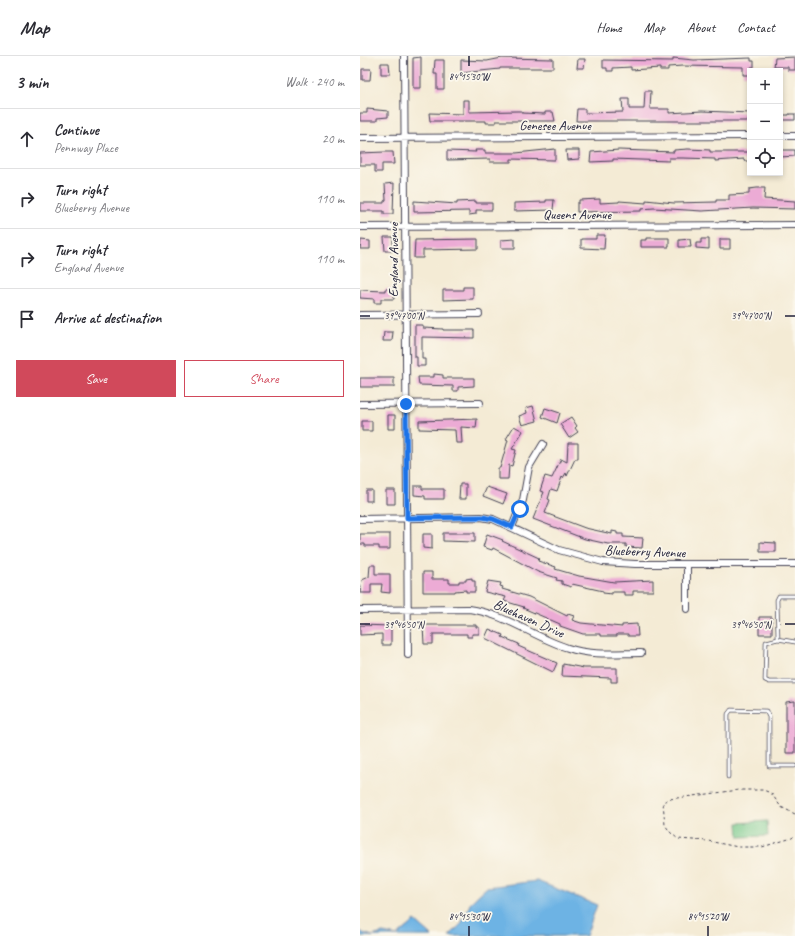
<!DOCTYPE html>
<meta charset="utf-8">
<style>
body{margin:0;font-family:Caveat,sans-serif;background:#f7f7f7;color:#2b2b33}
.controls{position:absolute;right:12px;top:12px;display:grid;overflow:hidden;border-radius:0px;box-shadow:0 2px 6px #0003}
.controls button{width:36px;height:36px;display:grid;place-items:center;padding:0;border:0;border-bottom:1px solid #e1e1e2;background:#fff;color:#2b2b33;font:20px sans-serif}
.stop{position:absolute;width:12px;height:12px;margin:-9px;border:3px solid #1a73e8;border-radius:50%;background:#fff}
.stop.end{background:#1a73e8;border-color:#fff;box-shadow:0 1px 4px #0008}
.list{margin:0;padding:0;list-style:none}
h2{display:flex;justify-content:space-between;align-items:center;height:52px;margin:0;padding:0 16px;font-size:17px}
h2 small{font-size:13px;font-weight:400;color:#7c7c81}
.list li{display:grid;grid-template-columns:26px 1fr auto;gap:12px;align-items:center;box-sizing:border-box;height:60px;padding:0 16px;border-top:1px solid #e1e1e2}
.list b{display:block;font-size:15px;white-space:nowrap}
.list p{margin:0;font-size:13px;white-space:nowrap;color:#7c7c81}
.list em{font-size:13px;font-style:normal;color:#7c7c81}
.actions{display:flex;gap:8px;padding:12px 16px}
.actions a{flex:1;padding:9px 0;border:1px solid #d1495b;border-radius:0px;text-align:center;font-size:14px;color:#d1495b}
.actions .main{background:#d1495b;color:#fff}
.icon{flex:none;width:22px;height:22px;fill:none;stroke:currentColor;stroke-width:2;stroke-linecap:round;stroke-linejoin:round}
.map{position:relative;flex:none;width:435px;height:880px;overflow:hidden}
header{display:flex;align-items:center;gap:24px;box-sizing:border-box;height:56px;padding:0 20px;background:#fff;border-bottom:1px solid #e1e1e2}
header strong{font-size:19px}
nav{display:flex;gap:22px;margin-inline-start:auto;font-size:14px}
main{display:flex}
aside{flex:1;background:#fff}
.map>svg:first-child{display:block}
</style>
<header>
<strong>Map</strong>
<nav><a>Home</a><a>Map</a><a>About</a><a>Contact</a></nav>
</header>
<main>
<aside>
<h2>3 min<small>Walk · 240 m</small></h2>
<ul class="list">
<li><svg class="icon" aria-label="ahead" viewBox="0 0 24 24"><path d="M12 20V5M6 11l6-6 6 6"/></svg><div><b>Continue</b><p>Pennway Place</p></div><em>20 m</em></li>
<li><svg class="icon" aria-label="right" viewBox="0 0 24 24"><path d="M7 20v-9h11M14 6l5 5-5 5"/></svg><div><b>Turn right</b><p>Blueberry Avenue</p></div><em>110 m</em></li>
<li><svg class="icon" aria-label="right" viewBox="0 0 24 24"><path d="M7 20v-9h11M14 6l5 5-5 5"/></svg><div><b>Turn right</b><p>England Avenue</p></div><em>110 m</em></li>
<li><svg class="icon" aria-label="arrive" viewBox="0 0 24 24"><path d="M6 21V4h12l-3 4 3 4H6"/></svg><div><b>Arrive at destination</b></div></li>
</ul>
<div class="actions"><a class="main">Save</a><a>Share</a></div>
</aside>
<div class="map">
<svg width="435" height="880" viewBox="0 0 435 880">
<rect width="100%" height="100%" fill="#fbf7ec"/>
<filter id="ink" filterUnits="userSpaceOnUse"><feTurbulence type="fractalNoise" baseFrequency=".025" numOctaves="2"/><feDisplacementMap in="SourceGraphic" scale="8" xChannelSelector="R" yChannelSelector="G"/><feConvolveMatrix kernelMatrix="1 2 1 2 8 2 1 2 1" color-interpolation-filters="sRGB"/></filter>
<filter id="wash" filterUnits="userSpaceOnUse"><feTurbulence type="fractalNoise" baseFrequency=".012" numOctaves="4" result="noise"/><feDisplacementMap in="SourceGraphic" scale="16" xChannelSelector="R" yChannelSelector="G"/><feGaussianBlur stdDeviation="0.9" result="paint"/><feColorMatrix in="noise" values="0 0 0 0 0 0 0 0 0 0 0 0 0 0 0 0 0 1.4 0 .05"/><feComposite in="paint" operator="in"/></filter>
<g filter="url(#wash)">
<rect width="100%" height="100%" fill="#f4ebd5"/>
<path fill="#78c98b" stroke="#4d7663" d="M 407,765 L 408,780 L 379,781 L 378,767 Z"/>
<path fill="#6db3e4" stroke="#486a90" d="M 177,825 L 237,849 L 226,880 L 89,880 L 101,868 L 111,846 L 127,831 Z
M 55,865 L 72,880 L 0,880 L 0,876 L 12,880 L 23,877 L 37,880 Z"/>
<g id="blocks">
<path fill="#ecabd5" d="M 61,1 L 61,32 L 53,32 L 53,2 Z
M 435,1 L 435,14 L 428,14 L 428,11 L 414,11 L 415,2 Z
M 142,2 L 193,3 L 193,12 L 140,12 L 140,13 L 101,17 L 101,4 L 127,5 Z
M 313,2 L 334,4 L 391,2 L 391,5 L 394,5 L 394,11 L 391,11 L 390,19 L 383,19 L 383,11 L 322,10 L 308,11 L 308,14 L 300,14 L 300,12 L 271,14 L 271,11 L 253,12 L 253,15 L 247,15 L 247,12 L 243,12 L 243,4 L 313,5 Z
M 218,3 L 225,3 L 224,12 L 217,12 Z
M 75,4 L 84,4 L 84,33 L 77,33 L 77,18 L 74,18 Z
M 21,7 L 29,7 L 30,18 L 21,18 Z
M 2,13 L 11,13 L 10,24 L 2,24 Z
M 285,35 L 291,35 L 290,53 L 309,53 L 309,57 L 342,55 L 390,57 L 390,65 L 216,65 L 217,53 L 225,53 L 225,57 L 263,56 L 262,43 L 269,43 L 269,53 L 284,53 Z
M 103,44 L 109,44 L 109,56 L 157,55 L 162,55 L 162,57 L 185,58 L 185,56 L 193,56 L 195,65 L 136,65 L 136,67 L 126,67 L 126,65 L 70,65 L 69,57 L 103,58 Z
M 7,53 L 28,55 L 28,61 L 17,62 L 17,65 L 0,65 L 0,57 L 7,57 Z
M 429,58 L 435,58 L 435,64 L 420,64 L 420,59 L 429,59 Z
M 195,93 L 195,104 L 151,103 L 151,106 L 130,106 L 130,103 L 87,104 L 87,95 L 116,96 L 115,94 L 125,94 L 125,97 L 156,97 Z
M 328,93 L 350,94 L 350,96 L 390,96 L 390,105 L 384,105 L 384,103 L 355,105 L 355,103 L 323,102 L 309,102 L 309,105 L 253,103 L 253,105 L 230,106 L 231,96 L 259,94 L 314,96 L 314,94 Z
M 206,94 L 219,94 L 219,103 L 207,104 Z
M 420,94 L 435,94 L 435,100 L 420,101 Z
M 25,96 L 33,96 L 34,108 L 22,108 L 22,116 L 15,116 L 15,109 L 0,109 L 0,97 Z
M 34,127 L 33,158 L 24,158 L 24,155 L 0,155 L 0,147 L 24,147 L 24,145 L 26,144 L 25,128 Z
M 397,132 L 405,132 L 404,143 L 435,145 L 435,153 L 393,152 L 342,155 L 294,152 L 281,153 L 281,155 L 217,156 L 217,147 L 219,147 L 219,144 L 240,143 L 240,147 L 259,146 L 259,145 L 286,147 L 286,144 L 314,147 L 356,146 L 356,144 L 369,144 L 369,139 L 389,138 L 389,133 Z
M 186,144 L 194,144 L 193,154 L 154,155 L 154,147 L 186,146 Z
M 54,145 L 97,148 L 97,146 L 116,145 L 116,147 L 132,147 L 132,154 L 116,154 L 116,158 L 109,159 L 109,155 L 54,156 Z
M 236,179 L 245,179 L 244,193 L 221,192 L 221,183 L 236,183 Z
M 24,181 L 33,181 L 33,195 L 25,195 Z
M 286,182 L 309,182 L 309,191 L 281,191 L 281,184 L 286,184 Z
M 118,183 L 118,193 L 63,194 L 63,202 L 54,202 L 55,184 Z
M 155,183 L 155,192 L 141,192 L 141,184 Z
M 330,183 L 331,191 L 319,191 L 319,184 Z
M 341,183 L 349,183 L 349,193 L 336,192 L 336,187 L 341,187 Z
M 360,183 L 370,183 L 370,193 L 360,193 Z
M 1,184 L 10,185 L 10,193 L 0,193 Z
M 103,231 L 113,231 L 113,243 L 83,244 L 83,234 L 103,234 Z
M 25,233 L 34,233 L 34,243 L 21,243 L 21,247 L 14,247 L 14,243 L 0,242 L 0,234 L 25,235 Z
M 55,269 L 63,269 L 63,272 L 83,273 L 83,274 L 114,274 L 114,282 L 62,281 L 62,303 L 65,303 L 65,310 L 57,310 L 57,301 L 55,301 Z
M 24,276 L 33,276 L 32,285 L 23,285 Z
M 74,318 L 83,319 L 83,322 L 114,322 L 114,330 L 98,331 L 98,335 L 93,335 L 93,330 L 59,329 L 58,321 L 74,321 Z
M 0,322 L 34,322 L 34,331 L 0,331 Z
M 173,350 L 177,365 L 162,369 L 159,360 L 167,357 L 166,352 Z
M 185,352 L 200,357 L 197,367 L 182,361 Z
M 28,359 L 35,359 L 35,373 L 28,373 Z
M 211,361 L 217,370 L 215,372 L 218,376 L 209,382 L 200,368 Z
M 117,363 L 116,372 L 101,371 L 102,387 L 96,387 L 95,374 L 59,373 L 59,365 Z
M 2,365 L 12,365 L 12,375 L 2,375 Z
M 154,370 L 163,375 L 152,393 L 156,394 L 152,410 L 149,409 L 148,423 L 138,423 L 138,412 L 140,412 L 148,384 L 146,383 Z
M 208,387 L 218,387 L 218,403 L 215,403 L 207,420 L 206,417 L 203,422 L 202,421 L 197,435 L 191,433 L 188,443 L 190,444 L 185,457 L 225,472 L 252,478 L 252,475 L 257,476 L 257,478 L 263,478 L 263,481 L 283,482 L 282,492 L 266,491 L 266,488 L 248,488 L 225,483 L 173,463 L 184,436 L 180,435 L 185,420 L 192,422 L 201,403 L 207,406 Z
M 100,428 L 106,428 L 106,443 L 99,443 Z
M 54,430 L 62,430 L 62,433 L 84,433 L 84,443 L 65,443 L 65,440 L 54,439 Z
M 127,431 L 147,438 L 143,448 L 123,440 Z
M 6,434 L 12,434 L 12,445 L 6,445 Z
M 26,434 L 35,434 L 35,448 L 26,448 Z
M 83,477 L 115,477 L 115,486 L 83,485 Z
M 0,478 L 30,478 L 30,493 L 19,493 L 19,490 L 5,490 L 5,488 L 0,488 Z
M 63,478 L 72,478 L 72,493 L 63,492 Z
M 127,478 L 143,484 L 142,485 L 179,502 L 178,505 L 196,511 L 195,513 L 219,520 L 254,526 L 293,524 L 293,535 L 273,535 L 273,539 L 264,539 L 264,536 L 252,536 L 252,538 L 243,537 L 243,535 L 212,528 L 211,531 L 202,528 L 202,525 L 196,524 L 197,522 L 178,516 L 133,492 L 132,494 L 123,491 Z
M 400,486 L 416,487 L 416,496 L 400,496 Z
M 10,509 L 15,509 L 15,518 L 30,518 L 30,537 L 21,536 L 22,528 L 11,528 L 11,537 L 0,537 L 2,524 L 9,521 Z
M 63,516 L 72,516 L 72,523 L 89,523 L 89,527 L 99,527 L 99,525 L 106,525 L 106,523 L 112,522 L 112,525 L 115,525 L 115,536 L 106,536 L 106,534 L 95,535 L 95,536 L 63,536 Z
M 128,525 L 141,527 L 140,530 L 143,531 L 142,533 L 169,541 L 207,560 L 208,558 L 214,560 L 212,564 L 221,567 L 262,571 L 262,569 L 277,568 L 278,580 L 268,580 L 268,578 L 257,578 L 257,580 L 241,580 L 241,578 L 223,578 L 200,570 L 200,568 L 163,552 L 164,551 L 144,545 L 146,541 L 125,536 Z
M 399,561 L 412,561 L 412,578 L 399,578 Z
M 0,569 L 31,570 L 31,589 L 22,589 L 22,578 L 0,579 Z
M 63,569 L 116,569 L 116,571 L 119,571 L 119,578 L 112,578 L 112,581 L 107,581 L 107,578 L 73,578 L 73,588 L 64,588 Z
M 129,573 L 143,579 L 142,581 L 159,588 L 158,590 L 197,607 L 193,616 L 125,582 Z
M 203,608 L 224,612 L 257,612 L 257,626 L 251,626 L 251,622 L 202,620 Z
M 435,645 L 435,697 L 426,697 L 426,646 Z"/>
</g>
</g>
<g filter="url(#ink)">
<use href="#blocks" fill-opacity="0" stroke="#424052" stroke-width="1"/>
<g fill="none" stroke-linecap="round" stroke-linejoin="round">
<defs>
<path id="lane" d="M 418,583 L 417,544 L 419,540 L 435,540
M 435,586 L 418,583 L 406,586 L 405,624 L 409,626 L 435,626
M 368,721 L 368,658 L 371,654 L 406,655 L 409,661 L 409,710 L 435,710"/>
<path id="street" d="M 44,0 L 48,599
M 420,80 L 435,80
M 0,82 L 390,80
M 0,171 L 435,169
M 0,259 L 119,258
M 0,348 L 120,347
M 0,463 L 121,461 L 133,463 L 199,494 L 243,506 L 275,508 L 435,508
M 152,471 L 163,444 L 169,411 L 183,388
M 327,508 L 327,553
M 0,554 L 109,553 C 146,558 173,581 208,592 C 231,600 257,597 281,597"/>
</defs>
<use href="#lane" stroke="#424052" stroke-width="4.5"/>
<use href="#street" stroke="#424052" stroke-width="8"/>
<path stroke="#424052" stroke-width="1" stroke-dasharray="3 3" stroke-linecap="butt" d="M 435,758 L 421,751 L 411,737 L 403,734 L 379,734 L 309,743 L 303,746 L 305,769 L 311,777 L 318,783 L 348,785 L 378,791 L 402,791 L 432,782 L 435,779"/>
<use href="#lane" stroke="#fff" stroke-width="3"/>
<use href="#street" stroke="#fff" stroke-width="6"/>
</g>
</g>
<g fill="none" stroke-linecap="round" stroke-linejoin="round" filter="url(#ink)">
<path stroke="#1a73e8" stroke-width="5" d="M 46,348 L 47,462 L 122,461 L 133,463 L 152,471 L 160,453"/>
</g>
<path fill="none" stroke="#22223b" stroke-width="1.5" d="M 109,0 L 109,10M 0,260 L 10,260M 425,260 L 435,260M 0,568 L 10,568M 425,568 L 435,568M 109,870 L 109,880M 348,870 L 348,880"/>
<g text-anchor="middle" stroke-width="3.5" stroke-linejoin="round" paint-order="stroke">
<g font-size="14" fill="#22223b" stroke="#fbf7ec">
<text x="195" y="74">Genesee Avenue</text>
<text x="217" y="163">Queens Avenue</text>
<text transform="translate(33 204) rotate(-90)" y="5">England Avenue</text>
<text transform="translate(285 495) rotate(2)" y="5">Blueberry Avenue</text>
<text transform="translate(169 562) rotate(24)" y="5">Bluehaven Drive</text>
</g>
</g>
<g font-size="10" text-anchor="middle" fill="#22223b" stroke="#fbf7ec" stroke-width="3.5" stroke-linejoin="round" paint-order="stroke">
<text x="109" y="24">84°15'30"W</text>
<text x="44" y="263">39°47'00"N</text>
<text x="391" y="263">39°47'00"N</text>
<text x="44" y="572">39°46'50"N</text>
<text x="391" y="572">39°46'50"N</text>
<text x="109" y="864">84°15'30"W</text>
<text x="348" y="864">84°15'20"W</text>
</g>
</svg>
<div class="controls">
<button>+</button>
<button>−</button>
<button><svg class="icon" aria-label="locate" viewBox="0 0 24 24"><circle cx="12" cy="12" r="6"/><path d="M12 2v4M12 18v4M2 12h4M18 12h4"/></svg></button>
</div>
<div class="stop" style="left:160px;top:453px"></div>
<div class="stop end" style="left:46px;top:348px"></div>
</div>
</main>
